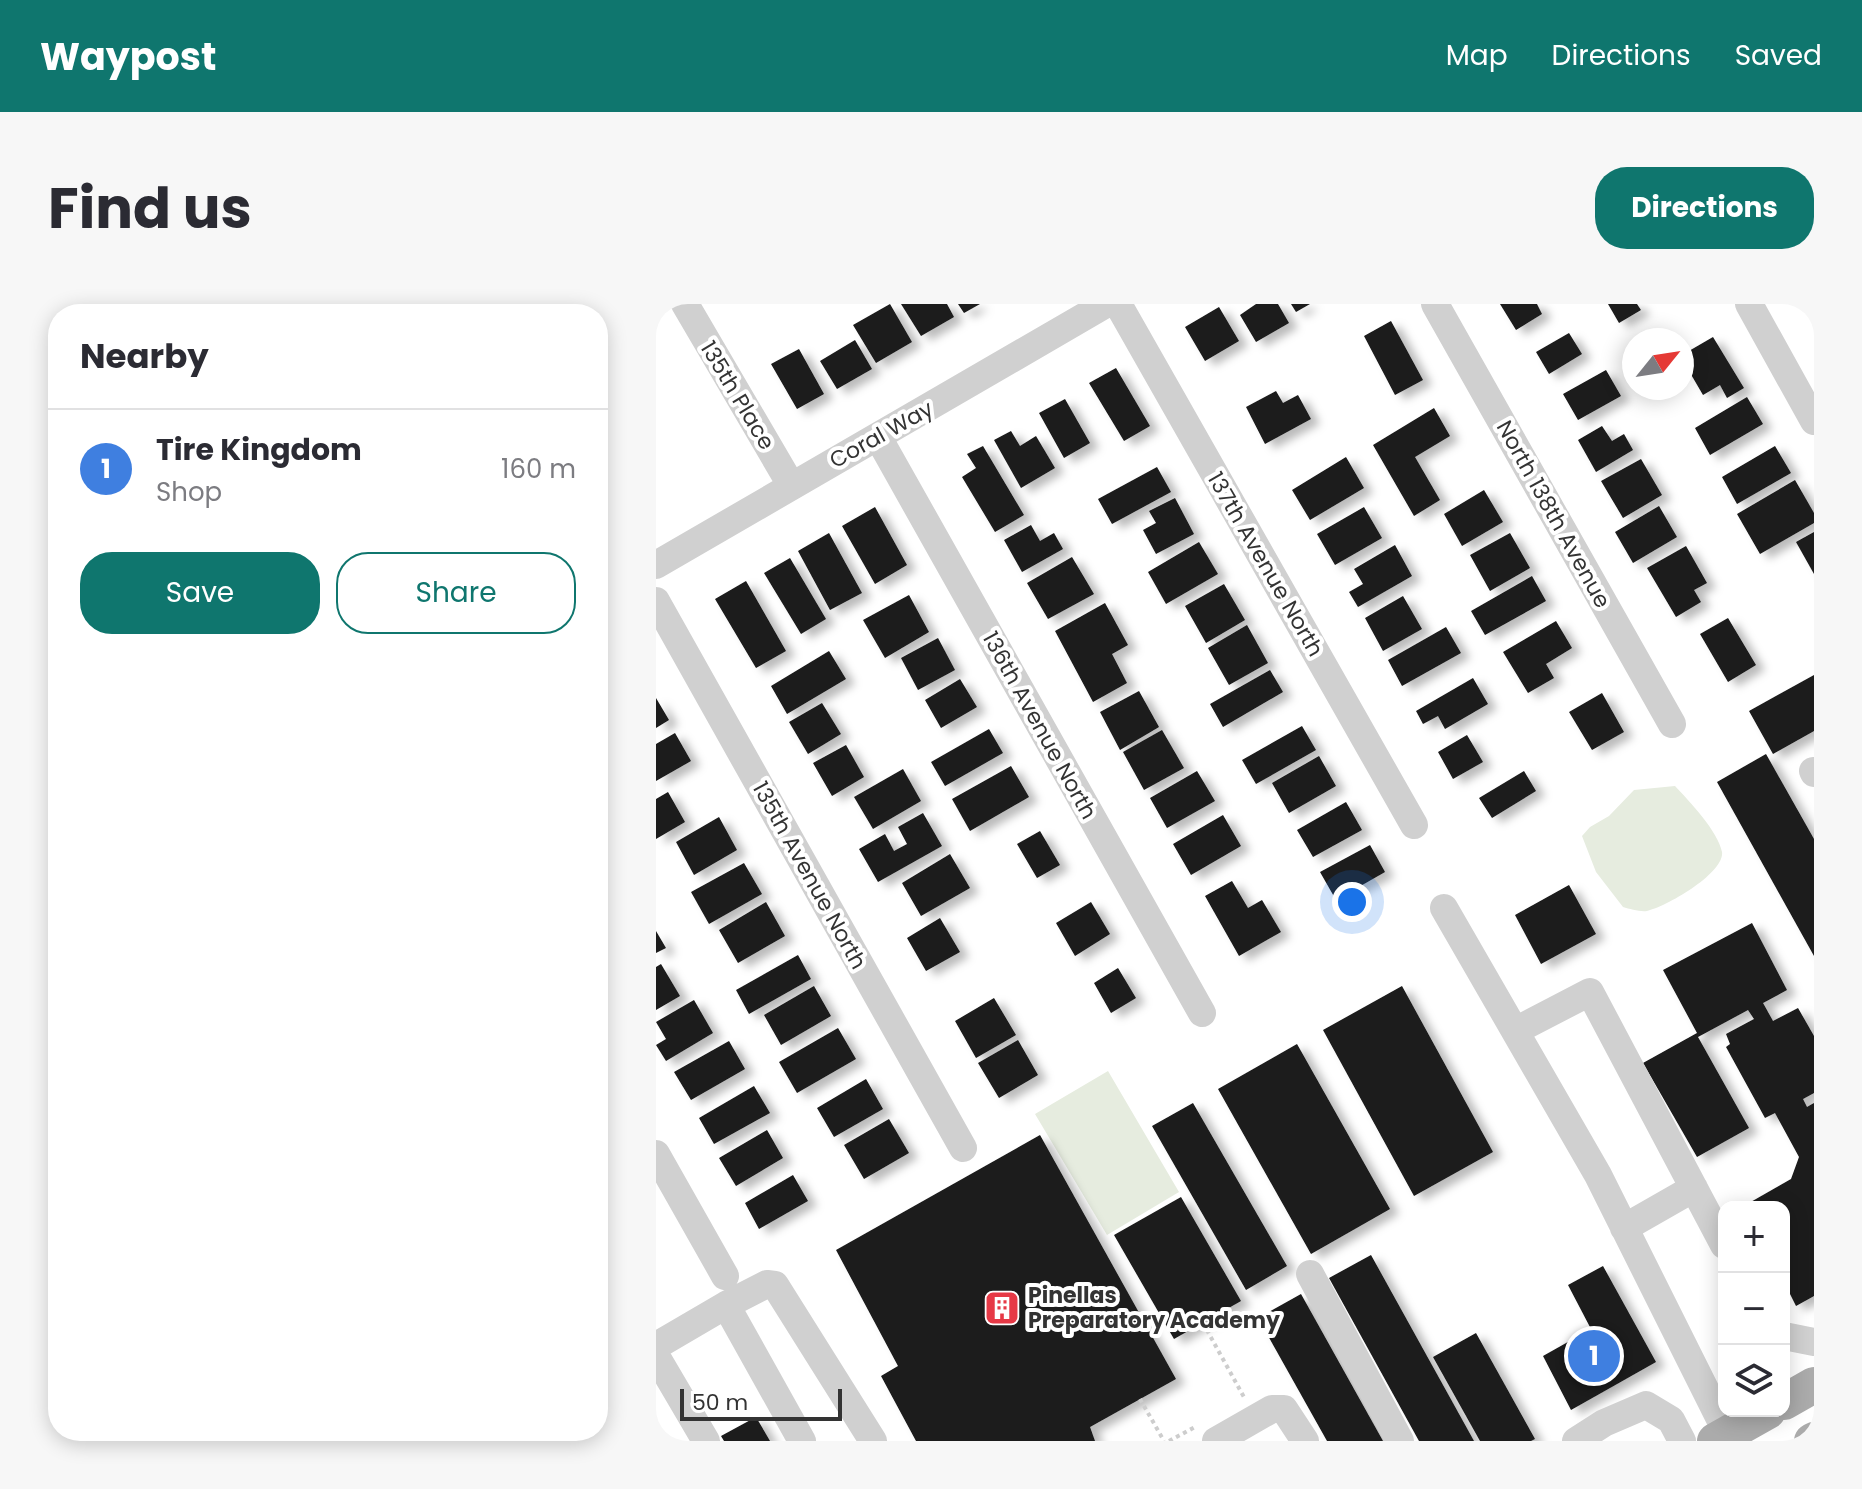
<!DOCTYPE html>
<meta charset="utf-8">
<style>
body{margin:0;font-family:Poppins,sans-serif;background:#f7f7f7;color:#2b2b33}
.controls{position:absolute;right:24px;bottom:24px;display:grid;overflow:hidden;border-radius:16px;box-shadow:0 4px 20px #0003}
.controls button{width:72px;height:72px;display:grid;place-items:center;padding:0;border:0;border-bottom:2px solid #e1e1e2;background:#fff;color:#2b2b33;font:40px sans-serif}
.compass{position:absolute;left:966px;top:24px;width:72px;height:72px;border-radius:50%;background:#fff;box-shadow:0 4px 20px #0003;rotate:60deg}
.scale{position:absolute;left:24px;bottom:20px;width:162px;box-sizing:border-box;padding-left:8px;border:4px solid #333;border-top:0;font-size:22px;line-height:28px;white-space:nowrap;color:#333;-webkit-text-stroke:6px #fff;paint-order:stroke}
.you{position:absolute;left:696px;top:598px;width:28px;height:28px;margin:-20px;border:6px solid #fff;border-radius:50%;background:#1a73e8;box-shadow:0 0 0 12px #1a73e833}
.badge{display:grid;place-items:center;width:52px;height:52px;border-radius:50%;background:#0f766e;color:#fff;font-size:26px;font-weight:700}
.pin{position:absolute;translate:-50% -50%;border:4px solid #fff;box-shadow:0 2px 8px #0006}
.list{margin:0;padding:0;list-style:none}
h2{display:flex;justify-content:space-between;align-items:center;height:104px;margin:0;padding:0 32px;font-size:34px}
h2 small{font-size:26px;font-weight:400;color:#7c7c81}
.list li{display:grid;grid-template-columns:52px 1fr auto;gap:24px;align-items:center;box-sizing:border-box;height:120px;padding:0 32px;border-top:2px solid #e1e1e2}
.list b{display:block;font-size:30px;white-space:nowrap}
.list p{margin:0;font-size:26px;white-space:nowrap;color:#7c7c81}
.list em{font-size:26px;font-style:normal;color:#7c7c81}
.actions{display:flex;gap:16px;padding:24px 32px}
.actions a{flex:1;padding:18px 0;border:2px solid #0f766e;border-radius:32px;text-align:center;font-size:28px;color:#0f766e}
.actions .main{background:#0f766e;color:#fff}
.icon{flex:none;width:44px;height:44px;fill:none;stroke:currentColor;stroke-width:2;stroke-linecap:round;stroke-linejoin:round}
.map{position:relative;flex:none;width:1158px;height:1137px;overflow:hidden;border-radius:32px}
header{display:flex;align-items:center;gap:48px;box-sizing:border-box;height:112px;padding:0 40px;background:#0f766e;color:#fff}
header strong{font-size:38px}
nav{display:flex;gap:44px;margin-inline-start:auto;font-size:28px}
.intro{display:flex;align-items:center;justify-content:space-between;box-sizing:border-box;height:192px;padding:0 48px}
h1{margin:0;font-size:56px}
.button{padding:20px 36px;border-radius:32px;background:#0f766e;color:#fff;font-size:28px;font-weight:700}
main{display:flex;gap:48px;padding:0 48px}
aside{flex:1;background:#fff;border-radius:32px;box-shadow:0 4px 20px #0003}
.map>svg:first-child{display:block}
</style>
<header>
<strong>Waypost</strong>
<nav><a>Map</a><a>Directions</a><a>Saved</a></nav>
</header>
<div class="intro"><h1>Find us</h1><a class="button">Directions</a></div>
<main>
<aside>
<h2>Nearby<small></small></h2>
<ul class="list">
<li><span class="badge" style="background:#3f7fe0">1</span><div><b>Tire Kingdom</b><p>Shop</p></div><em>160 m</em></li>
</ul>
<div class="actions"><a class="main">Save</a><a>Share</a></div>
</aside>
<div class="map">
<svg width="1158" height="1137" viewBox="0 0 1158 1137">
<defs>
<filter id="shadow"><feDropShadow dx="9" dy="5" stdDeviation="4" flood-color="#0004"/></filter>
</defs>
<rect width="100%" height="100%" fill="#fff"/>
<path fill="#e6ecdf" d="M 1019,482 C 1033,497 1062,527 1066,548 C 1069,569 1010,603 991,607 C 984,608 974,605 967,603 L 940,568 L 926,532 L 934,523 L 953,512 L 978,486 Z
M 452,767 L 523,888 L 451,931 L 379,810 Z"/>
<path fill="#1a1a1a" filter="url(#shadow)" d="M 234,0 L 256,38 L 220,59 L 197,21 Z
M 245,0 L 291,0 L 298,13 L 265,32 Z
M 302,0 L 324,0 L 308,9 Z
M 600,0 L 622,0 L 633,19 L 600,38 L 584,11 Z
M 635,0 L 654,0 L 640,8 Z
M 844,0 L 881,0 L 886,10 L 860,26 Z
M 952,0 L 981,0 L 985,6 L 963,19 Z
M 563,3 L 583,37 L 549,57 L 529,23 Z
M 735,17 L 767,76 L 739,91 L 708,32 Z
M 913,29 L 926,50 L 893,70 L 880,48 Z
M 1057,33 L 1088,84 L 1071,94 L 1064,81 L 1047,91 L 1026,55 L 1026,51 Z
M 199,36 L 216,65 L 181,85 L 164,57 Z
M 143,45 L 168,90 L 141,105 L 115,60 Z
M 460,64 L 494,122 L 468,137 L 433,79 Z
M 950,66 L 965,92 L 922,116 L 907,90 Z
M 620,87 L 627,99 L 642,91 L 655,115 L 609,140 L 590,103 Z
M 1091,93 L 1107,120 L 1054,151 L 1039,124 Z
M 409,95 L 434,139 L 408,154 L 383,109 Z
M 778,104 L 794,132 L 759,153 L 784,196 L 758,212 L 717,141 Z
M 946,122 L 956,137 L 968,130 L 977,146 L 940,168 L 922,136 Z
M 355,127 L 364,142 L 380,132 L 399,164 L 365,184 L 338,136 Z
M 327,142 L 368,211 L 339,228 L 306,173 L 320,164 L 311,150 Z
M 1119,142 L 1135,169 L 1081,200 L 1066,173 Z
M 690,153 L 708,184 L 654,216 L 636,186 Z
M 985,155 L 1006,191 L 967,214 L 945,177 Z
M 501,163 L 515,188 L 456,220 L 442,195 Z
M 1139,176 L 1158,209 L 1158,219 L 1104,250 L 1081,210 Z
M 828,186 L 847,218 L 806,242 L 788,210 Z
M 519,194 L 538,230 L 500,250 L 487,226 L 500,219 L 493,207 Z
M 1003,202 L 1021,233 L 977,259 L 959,228 Z
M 219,203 L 251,261 L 219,280 L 186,222 Z
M 708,203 L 726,234 L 679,261 L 661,230 Z
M 375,221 L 384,237 L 398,229 L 407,245 L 366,268 L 348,236 Z
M 1158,228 L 1158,270 L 1140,238 Z
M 173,229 L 206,289 L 174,306 L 142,247 Z
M 854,229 L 874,264 L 834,287 L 814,251 Z
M 543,238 L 562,270 L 510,300 L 492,268 Z
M 739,241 L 756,272 L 702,303 L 693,288 L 707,280 L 698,265 Z
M 1030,242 L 1051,279 L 1038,286 L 1045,298 L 1020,313 L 991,264 Z
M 416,253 L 438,290 L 392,315 L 371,279 Z
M 134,254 L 170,315 L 145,330 L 108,269 Z
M 876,272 L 890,297 L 829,331 L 815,307 Z
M 90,277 L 130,347 L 100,364 L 59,295 Z
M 568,280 L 589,316 L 550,339 L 529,302 Z
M 253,291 L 273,328 L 229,354 L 207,316 Z
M 747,292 L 766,325 L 727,347 L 709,314 Z
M 449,299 L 472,341 L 456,350 L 471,379 L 437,398 L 399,327 Z
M 1072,314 L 1100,361 L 1072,378 L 1044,330 Z
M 900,317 L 916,344 L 890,360 L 898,374 L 872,389 L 847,348 Z
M 591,321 L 612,359 L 573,381 L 552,344 Z
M 790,323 L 805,349 L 746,382 L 732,356 Z
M 282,334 L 299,366 L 262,386 L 245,354 Z
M 173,347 L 190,375 L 131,410 L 115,382 Z
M 614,366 L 627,388 L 567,423 L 554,400 Z
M 1158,371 L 1158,427 L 1117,450 L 1093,407 Z
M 817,374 L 832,400 L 789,425 L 782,412 L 767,420 L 760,407 Z
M 304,375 L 321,403 L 285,424 L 269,396 Z
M 483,387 L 503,423 L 464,446 L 444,408 Z
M 946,389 L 968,428 L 936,446 L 913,408 Z
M 0,394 L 13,416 L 0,424 Z
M 166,399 L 185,430 L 152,450 L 133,418 Z
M 646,422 L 660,446 L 600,480 L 586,456 Z
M 333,425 L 347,449 L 289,482 L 275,458 Z
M 506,426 L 528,464 L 488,486 L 467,448 Z
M 19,429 L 35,457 L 0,477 L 0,440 Z
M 811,431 L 827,458 L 797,475 L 782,448 Z
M 190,441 L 208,473 L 176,492 L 157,459 Z
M 1110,450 L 1158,535 L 1158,652 L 1061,478 Z
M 663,452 L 680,482 L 633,509 L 616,479 Z
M 355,462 L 373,493 L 314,527 L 296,495 Z
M 247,465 L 265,497 L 217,525 L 198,493 Z
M 541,467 L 559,497 L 511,524 L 494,494 Z
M 868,467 L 880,487 L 836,514 L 823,494 Z
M 12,488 L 29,518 L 0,535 L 0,495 Z
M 690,498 L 706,526 L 657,553 L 641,526 Z
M 267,509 L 286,542 L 222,578 L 203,545 L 229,530 L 238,547 L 251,540 L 242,523 Z
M 567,511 L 585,542 L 535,571 L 517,540 Z
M 63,513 L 81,546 L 38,571 L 20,538 Z
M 384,527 L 404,561 L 381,574 L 361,540 Z
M 714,541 L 729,568 L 680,596 L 664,568 Z
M 294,550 L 314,584 L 265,612 L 246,579 Z
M 88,559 L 106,590 L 53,620 L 35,588 Z
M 576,577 L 592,604 L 606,596 L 625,628 L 583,652 L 549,592 Z
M 913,581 L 940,630 L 885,660 L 859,611 Z
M 110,598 L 129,632 L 82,659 L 63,626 Z
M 435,598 L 454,630 L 419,652 L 400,619 Z
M 284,614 L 304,648 L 270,667 L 251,634 Z
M 1096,619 L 1131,686 L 1107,699 L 1117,717 L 1142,704 L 1158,732 L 1158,789 L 1147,795 L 1151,803 L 1158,799 L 1158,992 L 1140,1002 L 1128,978 L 1128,903 L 1086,903 L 1135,875 L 1143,853 L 1119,809 L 1109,814 L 1070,743 L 1074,740 L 1070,730 L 1098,715 L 1092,706 L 1042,733 L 1093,824 L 1041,853 L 987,759 L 1041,729 L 1007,666 Z
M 0,627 L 10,644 L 0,649 Z
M 142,651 L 155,675 L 93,710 L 80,686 Z
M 5,660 L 24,692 L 0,706 L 0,663 Z
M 462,664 L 480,694 L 455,709 L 438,679 Z
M 158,682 L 175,712 L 125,741 L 108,711 Z
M 746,682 L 837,848 L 758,892 L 667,726 Z
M 338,694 L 360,731 L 320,754 L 299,717 Z
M 38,696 L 57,729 L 10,757 L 0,741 L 10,735 L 0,718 Z
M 182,724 L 200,755 L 141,789 L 123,758 Z
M 362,736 L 382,771 L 343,794 L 322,759 Z
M 73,737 L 89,765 L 35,796 L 18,768 Z
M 641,740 L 734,905 L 655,950 L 562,785 Z
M 210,775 L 227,805 L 178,833 L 161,804 Z
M 98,782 L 114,809 L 58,840 L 43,814 Z
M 537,799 L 631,962 L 590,986 L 496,822 Z
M 233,815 L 253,849 L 208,875 L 188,841 Z
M 111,826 L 127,854 L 80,882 L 63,854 Z
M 384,831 L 520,1075 L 434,1123 L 439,1137 L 260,1137 L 225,1072 L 242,1062 L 180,946 Z
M 137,871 L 152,897 L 103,925 L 89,899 Z
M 525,893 L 585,997 L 518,1035 L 458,931 Z
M 715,951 L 818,1137 L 763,1137 L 673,974 Z
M 947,962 L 1000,1058 L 915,1106 L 887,1052 L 935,1025 L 912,981 Z
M 645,990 L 727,1137 L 671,1137 L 602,1014 Z
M 820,1029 L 879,1135 L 875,1137 L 824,1137 L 777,1053 Z
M 100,1113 L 114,1137 L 68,1137 L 65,1132 Z"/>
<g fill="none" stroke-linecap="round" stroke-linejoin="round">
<path stroke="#cdcdcd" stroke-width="4" stroke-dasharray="4 4" stroke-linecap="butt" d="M 547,1019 L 589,1095
M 484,1095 L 508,1137
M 513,1137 L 539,1123"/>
<path stroke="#d0d0d0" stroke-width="28" d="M 29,0 L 135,181
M 462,0 L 758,521
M 779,0 L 1016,420
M 1093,0 L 1158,117
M 222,133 L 546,709
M 0,261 L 450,0
M 0,297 L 307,844
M 1157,467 L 1158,469
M 788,604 L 942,871 L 1075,1137
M 859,727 L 934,688 L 1068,941
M 0,850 L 69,972
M 968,924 L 1038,884
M 654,970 L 744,1137
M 70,1001 L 111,980 L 119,981 L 217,1137
M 1128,1032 L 1158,1038
M 0,1042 L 70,1001 L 146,1137
M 0,1052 L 50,1137
M 560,1137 L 616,1105 L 628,1105 L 649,1137
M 920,1137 L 948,1119 L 990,1101 L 1015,1116 L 1026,1137"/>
<path stroke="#ababab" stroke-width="36" d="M 1128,1098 L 1158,1081
M 1059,1137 L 1112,1107
M 1156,1137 L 1158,1136"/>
</g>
<defs>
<symbol id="building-square" viewBox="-11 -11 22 22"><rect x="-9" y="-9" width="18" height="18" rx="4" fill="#e63946" stroke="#fff"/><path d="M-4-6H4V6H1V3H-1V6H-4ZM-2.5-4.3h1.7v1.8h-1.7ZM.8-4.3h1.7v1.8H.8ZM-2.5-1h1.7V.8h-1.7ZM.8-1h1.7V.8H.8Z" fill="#fff"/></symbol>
</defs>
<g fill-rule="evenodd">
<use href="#building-square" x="326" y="984" width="40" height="40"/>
</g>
<g text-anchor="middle" stroke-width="8" stroke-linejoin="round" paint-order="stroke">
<g font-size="22" fill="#333" stroke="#fff">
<text transform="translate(82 91) rotate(59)" y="8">135th Place</text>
<text transform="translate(225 130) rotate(-29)" y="8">Coral Way</text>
<text transform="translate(898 210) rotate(61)" y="8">North 138th Avenue</text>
<text transform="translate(610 260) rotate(60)" y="8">137th Avenue North</text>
<text transform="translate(384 421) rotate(61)" y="8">136th Avenue North</text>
<text transform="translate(154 571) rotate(61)" y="8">135th Avenue North</text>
</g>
<g font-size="22" font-weight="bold" fill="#333" stroke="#fff" text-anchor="start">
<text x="372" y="999">Pinellas<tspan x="372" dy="25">Preparatory Academy</tspan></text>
</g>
</g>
</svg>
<div class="controls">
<button>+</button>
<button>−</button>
<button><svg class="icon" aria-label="layers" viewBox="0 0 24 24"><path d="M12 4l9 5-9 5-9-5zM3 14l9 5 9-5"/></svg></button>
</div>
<svg class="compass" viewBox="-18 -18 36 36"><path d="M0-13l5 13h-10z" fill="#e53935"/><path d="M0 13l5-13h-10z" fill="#7c7c81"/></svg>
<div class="scale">50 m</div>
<div class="you"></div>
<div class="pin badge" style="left:938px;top:1052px;background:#3f7fe0">1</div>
</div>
</main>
